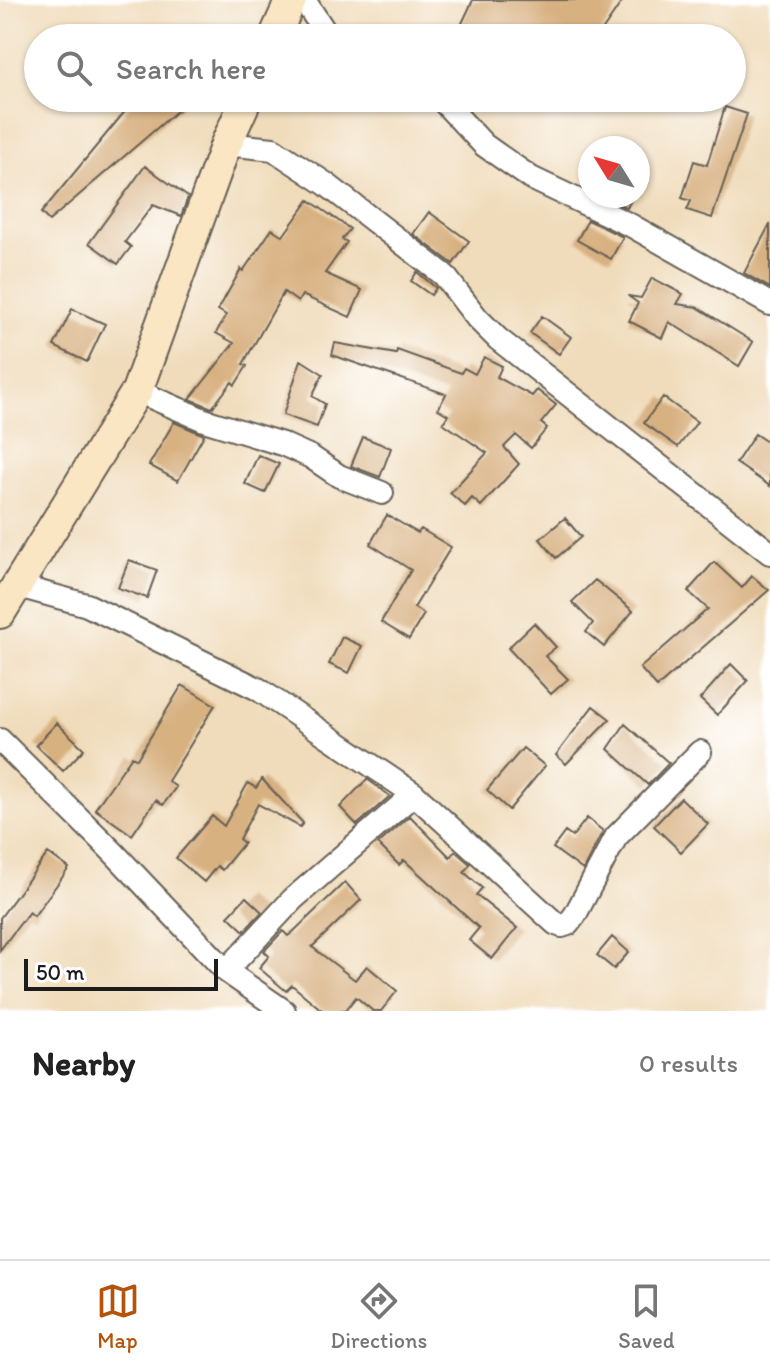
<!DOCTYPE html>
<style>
body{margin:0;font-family:Itim,sans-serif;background:#f6f6f6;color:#222}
.compass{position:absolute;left:578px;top:136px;width:72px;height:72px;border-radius:50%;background:#fff;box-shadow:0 2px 6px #0004;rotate:307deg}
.scale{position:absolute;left:24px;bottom:20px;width:194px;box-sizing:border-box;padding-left:8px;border:4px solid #1c1c1c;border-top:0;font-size:22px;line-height:28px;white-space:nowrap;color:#1c1c1c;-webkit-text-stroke:6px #fff;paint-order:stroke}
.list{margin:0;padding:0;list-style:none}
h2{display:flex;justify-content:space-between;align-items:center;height:104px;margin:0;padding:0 32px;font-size:34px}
h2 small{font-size:26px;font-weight:400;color:#767676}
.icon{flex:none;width:44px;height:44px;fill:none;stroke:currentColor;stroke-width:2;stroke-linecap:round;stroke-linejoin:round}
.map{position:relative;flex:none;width:770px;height:1011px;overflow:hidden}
.search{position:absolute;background:#fff;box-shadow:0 2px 6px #0004;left:24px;right:24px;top:24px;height:88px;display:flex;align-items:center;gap:20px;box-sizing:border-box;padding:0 28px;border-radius:44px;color:#767676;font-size:30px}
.sheet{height:248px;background:#fff}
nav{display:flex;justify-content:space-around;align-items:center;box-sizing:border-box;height:112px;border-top:2px solid #e0e0e0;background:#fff;font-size:22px;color:#767676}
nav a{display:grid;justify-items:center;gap:4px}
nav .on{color:#b45309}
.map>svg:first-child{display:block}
</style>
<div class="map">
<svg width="770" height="1011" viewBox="0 0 770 1011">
<rect width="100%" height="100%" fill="#fff"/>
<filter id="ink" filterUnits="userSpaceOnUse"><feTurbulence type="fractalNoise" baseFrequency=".0125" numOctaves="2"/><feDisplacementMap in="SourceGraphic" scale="16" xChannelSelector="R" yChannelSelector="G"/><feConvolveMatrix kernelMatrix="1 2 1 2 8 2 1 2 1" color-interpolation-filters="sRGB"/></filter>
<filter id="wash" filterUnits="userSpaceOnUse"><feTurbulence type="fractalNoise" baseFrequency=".006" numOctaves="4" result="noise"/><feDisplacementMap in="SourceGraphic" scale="32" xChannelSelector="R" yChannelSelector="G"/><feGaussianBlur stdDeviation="1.8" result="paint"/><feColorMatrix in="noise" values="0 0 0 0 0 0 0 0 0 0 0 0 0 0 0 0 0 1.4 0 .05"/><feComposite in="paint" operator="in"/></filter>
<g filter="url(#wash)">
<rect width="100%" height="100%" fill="#f0dcbb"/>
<g id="blocks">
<path fill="#d8b181" d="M 473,0 L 623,0 L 597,38 L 455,38 Z
M 136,98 L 192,98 L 49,221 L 41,213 Z
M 725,107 L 747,114 L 712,218 L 687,210 L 691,201 L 682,198 L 694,161 L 707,165 Z
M 145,166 L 188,197 L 181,216 L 153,205 L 125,242 L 131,247 L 118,264 L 89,243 Z
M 602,196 L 633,196 L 627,208 Z
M 309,200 L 350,229 L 342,239 L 347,242 L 325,273 L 362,290 L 350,317 L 302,295 L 298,302 L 284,292 L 243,364 L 247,366 L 235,385 L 232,382 L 212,408 L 190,399 L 234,343 L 216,333 L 226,315 L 218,310 L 241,269 L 243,271 L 272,229 L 283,236 Z
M 429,212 L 469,241 L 453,264 L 413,234 Z
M 588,220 L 623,237 L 611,259 L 577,240 Z
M 770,224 L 770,288 L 744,273 Z
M 417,272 L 436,288 L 431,295 L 411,281 Z
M 652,278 L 683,294 L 677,304 L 697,307 L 753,342 L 739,366 L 669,322 L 662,338 L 629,321 L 638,303 L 628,296 L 641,298 Z
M 72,309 L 105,324 L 87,362 L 54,346 Z
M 542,316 L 571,337 L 559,354 L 530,333 Z
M 335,343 L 396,354 L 397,350 L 461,373 L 464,368 L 475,374 L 484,357 L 502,366 L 497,377 L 532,396 L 537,390 L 556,405 L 541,423 L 547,428 L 531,448 L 516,435 L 504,447 L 519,464 L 510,474 L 481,506 L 472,498 L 465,506 L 450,493 L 487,453 L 443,423 L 448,415 L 438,409 L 446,394 L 332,355 Z
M 301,360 L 323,374 L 312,396 L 325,404 L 317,427 L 283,415 Z
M 663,397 L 697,422 L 678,447 L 644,423 Z
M 174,422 L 204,435 L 178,481 L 149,465 Z
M 755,434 L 770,444 L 770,486 L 736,463 Z
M 363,437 L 391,448 L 380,477 L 351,466 Z
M 258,455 L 279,464 L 265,493 L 245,484 Z
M 387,515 L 418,533 L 421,529 L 451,547 L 414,608 L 424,614 L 409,639 L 381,622 L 411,570 L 370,544 Z
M 565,518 L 581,537 L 556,558 L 540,539 Z
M 129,560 L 157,570 L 147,598 L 118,588 Z
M 714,562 L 742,588 L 752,576 L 769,590 L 657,687 L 640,668 L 708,609 L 688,591 Z
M 595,580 L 633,611 L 604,647 L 586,632 L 593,623 L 572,602 Z
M 534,623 L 556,647 L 545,656 L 568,679 L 551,694 L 508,648 Z
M 342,637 L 362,646 L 349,673 L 329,664 Z
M 731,664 L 748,681 L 717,715 L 700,699 Z
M 182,685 L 215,705 L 168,781 L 176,787 L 163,805 L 156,800 L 132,835 L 95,809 L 132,756 L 137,759 Z
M 593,706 L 610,719 L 566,764 L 556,755 Z
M 57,723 L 84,749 L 63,771 L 36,745 Z
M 625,724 L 669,763 L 648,785 L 608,749 Z
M 523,748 L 545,766 L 509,810 L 487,790 Z
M 262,779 L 303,823 L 300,827 L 258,804 L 239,839 L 244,843 L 222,870 L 217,866 L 204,882 L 176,858 L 212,816 L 224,826 L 248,783 L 256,788 Z
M 367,779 L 390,796 L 357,825 L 340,807 Z
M 681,798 L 708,824 L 681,852 L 654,826 Z
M 410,816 L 450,857 L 455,851 L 470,864 L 464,872 L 482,888 L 476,895 L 517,928 L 492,959 L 469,940 L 479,928 L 404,860 L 399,865 L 378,844 Z
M 587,818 L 603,831 L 583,870 L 553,848 L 565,832 L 572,837 Z
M 48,853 L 69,868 L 34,916 L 29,912 L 0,950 L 0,918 Z
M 345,882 L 361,900 L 312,947 L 355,980 L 367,966 L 397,991 L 381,1011 L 373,1011 L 356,997 L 345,1011 L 323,1011 L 292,985 L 286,991 L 259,968 L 269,956 L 264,951 L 283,931 L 288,936 L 293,932 Z
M 246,897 L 262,912 L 244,931 L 228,916 Z
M 612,937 L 629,952 L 614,969 L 597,955 Z"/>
</g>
</g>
<g filter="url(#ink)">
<use href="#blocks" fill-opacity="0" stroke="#665f54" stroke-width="2"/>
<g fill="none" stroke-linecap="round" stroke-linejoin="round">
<defs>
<path id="street" d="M 304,0 L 329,38
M 440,98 L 484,145 L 531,178 L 632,226 L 770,304
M 226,144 L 273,149 L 326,184 L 444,275 L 477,318 L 498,339 L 770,553
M 137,391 L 204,420 L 282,444 L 311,457 L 339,476 L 382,493
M 18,586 L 87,605 L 258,689 L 414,794 L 556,924 L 562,926 L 568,924 L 575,915 L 616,837 L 700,752
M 0,740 L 114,853 L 226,971 L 284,1011
M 226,971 L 293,899 L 414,794"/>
<path id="secondary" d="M 274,38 L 291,0
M 0,613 L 137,391 L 226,144 L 247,98"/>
</defs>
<use href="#street" stroke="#665f54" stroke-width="26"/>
<use href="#secondary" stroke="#665f54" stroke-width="34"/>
<use href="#street" stroke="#fff" stroke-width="22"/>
<use href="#secondary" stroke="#fbe6c4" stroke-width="30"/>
</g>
</g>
</svg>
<svg class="compass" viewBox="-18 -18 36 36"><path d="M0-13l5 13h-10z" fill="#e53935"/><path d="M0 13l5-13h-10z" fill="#767676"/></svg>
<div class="scale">50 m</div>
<div class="search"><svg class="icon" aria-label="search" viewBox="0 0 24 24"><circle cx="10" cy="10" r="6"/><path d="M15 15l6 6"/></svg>Search here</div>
</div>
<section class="sheet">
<h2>Nearby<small>0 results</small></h2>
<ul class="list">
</ul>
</section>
<nav>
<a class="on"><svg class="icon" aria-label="map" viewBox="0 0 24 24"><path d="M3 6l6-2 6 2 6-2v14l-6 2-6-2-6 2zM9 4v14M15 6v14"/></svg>Map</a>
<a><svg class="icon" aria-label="directions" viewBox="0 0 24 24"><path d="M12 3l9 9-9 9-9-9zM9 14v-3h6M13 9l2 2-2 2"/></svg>Directions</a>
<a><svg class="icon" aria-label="saved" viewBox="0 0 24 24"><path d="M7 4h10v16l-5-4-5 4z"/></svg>Saved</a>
</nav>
